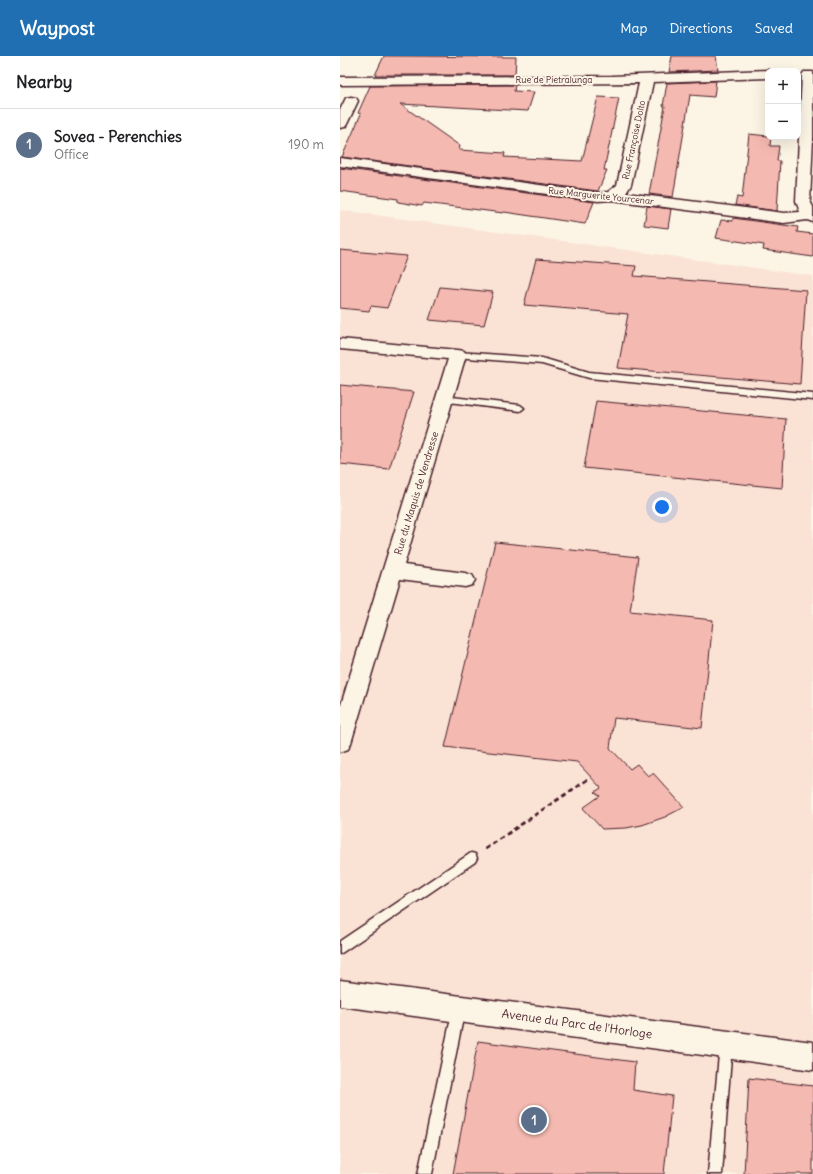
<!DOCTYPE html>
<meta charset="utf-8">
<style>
body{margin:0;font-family:Delius,sans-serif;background:#f2f2f2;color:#202124}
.controls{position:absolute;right:12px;top:12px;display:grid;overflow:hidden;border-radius:8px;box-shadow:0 4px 16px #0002}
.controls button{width:36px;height:36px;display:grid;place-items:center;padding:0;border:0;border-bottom:1px solid #e0e0e0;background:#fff;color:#202124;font:20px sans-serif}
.you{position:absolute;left:322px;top:451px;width:14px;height:14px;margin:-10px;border:3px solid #fff;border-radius:50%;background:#1a73e8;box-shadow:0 0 0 6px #1a73e833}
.badge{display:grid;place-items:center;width:26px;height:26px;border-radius:50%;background:#1f6fb2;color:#fff;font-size:13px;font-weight:700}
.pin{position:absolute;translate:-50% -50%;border:2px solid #fff;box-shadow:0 1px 4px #0006}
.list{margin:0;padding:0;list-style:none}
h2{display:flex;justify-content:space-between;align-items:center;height:52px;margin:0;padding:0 16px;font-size:17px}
h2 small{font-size:13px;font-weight:400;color:#757577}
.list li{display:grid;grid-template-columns:26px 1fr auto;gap:12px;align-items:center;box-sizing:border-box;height:72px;padding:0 16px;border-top:1px solid #e0e0e0}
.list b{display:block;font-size:15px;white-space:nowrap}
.list p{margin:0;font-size:13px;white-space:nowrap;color:#757577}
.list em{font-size:13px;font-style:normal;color:#757577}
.map{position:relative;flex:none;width:473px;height:1118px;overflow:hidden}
header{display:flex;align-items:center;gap:24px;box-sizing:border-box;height:56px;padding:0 20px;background:#1f6fb2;color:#fff}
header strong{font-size:19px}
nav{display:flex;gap:22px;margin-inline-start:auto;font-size:14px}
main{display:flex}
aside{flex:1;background:#fff}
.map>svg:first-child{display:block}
</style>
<header>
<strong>Waypost</strong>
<nav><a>Map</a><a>Directions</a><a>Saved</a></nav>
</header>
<main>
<aside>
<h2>Nearby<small></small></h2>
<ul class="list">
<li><span class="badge" style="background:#5c6f8a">1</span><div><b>Sovea - Perenchies</b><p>Office</p></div><em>190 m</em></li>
</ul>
</aside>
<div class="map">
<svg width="473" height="1118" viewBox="0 0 473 1118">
<rect width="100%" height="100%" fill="#fcf5e5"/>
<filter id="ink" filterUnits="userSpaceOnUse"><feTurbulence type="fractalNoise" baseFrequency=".025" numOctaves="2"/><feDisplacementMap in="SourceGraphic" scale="8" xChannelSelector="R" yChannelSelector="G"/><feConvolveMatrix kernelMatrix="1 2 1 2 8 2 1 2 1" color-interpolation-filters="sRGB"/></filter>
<g filter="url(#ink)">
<path fill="#fae3d5" d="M 0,154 L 473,220 L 473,1118 L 0,1118 Z"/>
<path fill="#f4b9b0" stroke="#4a1f2b" d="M 44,0 L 176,1 L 175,19 L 35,19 Z
M 332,0 L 376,0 L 378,14 L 329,16 Z
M 376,25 L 374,41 L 350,39 L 333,141 L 309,138 L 325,50 L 323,50 L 327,27 Z
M 175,29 L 174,35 L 194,36 L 188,55 L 60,48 L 120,90 L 119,94 L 165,97 L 164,101 L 242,105 L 258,41 L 279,42 L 264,114 L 267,114 L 258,135 L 2,101 L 21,58 L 18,57 L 30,30 Z
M 409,78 L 428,80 L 431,81 L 430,90 L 439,90 L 437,105 L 440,105 L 437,155 L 395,149 L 397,141 L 402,142 Z
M 0,112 L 254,146 L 245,168 L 164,156 L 163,157 L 84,147 L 82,150 L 58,146 L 58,143 L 0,135 Z
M 307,150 L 331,153 L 328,172 L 304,169 Z
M 393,162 L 458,171 L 457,176 L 473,178 L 473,201 L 423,194 L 424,189 L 376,182 L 381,164 L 393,165 Z
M 0,194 L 67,200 L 47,252 L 31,250 L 29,255 L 0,252 Z
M 196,203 L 296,210 L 294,220 L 466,234 L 460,328 L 278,312 L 288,258 L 184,249 Z
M 100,231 L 153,236 L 144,269 L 89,264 Z
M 0,329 L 74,336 L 49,413 L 0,408 Z
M 256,345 L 446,363 L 442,432 L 244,412 Z
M 155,486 L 298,501 L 290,555 L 373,564 L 362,672 L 274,662 L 270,692 L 290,713 L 297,708 L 308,720 L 313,717 L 344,751 L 325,761 L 302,769 L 286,772 L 262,773 L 243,752 L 260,740 L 255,736 L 261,732 L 237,706 L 105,691 Z
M 138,985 L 295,1006 L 293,1034 L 332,1040 L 324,1118 L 113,1118 Z
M 409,1022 L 473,1030 L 473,1118 L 404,1118 Z"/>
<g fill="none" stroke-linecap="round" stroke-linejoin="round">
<defs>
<path id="lane" d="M 118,296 L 202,302 L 249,316 L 473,338 L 473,344 L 249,322 L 202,308 L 115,301 L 114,299 L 115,297 Z
M 104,340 L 180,349 L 184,352 L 180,355 L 101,345 L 100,343 L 101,341 Z
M 131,797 L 135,798 L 137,802 L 135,806 L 0,898 L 0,885 Z
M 119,946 L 123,948 L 125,952 L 92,1118 L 78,1118 L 113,952 L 115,948 Z
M 386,982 L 390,984 L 392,988 L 382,1118 L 368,1118 L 380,988 L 382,984 Z"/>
<path id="street" d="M 428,14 L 432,15 L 428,15 L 428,22 L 313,26 L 291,129 L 286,137 L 444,157 L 460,156 L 456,145 L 462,19 L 464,16 L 473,16 L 473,83 L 470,145 L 473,151 L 473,166 L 467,164 L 444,167 L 272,144 L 258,145 L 0,110 L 0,102 L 258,137 L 268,136 L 277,129 L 299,27 L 0,29 L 0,21 L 272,20 Z
M 11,41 L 16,42 L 18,45 L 7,68 L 5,71 L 0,72 L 0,54 L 6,42 Z
M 0,283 L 118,294 L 124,295 L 126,299 L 64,509 L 125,517 L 132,519 L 135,524 L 132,529 L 125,531 L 60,523 L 11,687 L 8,693 L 0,696 L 0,652 L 108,303 L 0,293 Z"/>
<path id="secondary" d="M 0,924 L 473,986 L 473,1014 L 0,950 Z"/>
</defs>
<use href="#lane" stroke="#4a1f2b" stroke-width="3"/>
<use href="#street" stroke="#4a1f2b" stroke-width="3"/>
<use href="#secondary" stroke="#4a1f2b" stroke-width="3"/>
<path stroke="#4a1f2b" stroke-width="3" stroke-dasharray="5 3.5" stroke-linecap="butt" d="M 145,793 L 251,721"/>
<use href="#lane" fill="#fcf5e5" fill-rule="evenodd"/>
<use href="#street" fill="#fcf5e5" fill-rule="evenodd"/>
<use href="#secondary" fill="#fcf5e5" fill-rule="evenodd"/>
</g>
</g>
<g text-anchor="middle" stroke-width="4" stroke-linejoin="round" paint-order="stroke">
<g font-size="9" fill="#4a1f2b" stroke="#fcf5e5">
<text x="214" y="27">Rue de Pietralunga</text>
<text transform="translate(294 84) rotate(-78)" y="3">Rue Françoise Dolto</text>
<text transform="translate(261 140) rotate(6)" y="3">Rue Marguerite Yourcenar</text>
</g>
<g font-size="10" fill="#4a1f2b" stroke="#fcf5e5">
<text transform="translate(76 437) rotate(-73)" y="4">Rue du Maquis de Vendresse</text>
</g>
<g font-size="12" fill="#4a1f2b" stroke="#fcf5e5">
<text transform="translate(237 968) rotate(8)" y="4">Avenue du Parc de l'Horloge</text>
</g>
</g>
</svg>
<div class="controls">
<button>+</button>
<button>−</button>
</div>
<div class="you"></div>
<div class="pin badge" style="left:194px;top:1064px;background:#5c6f8a">1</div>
</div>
</main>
